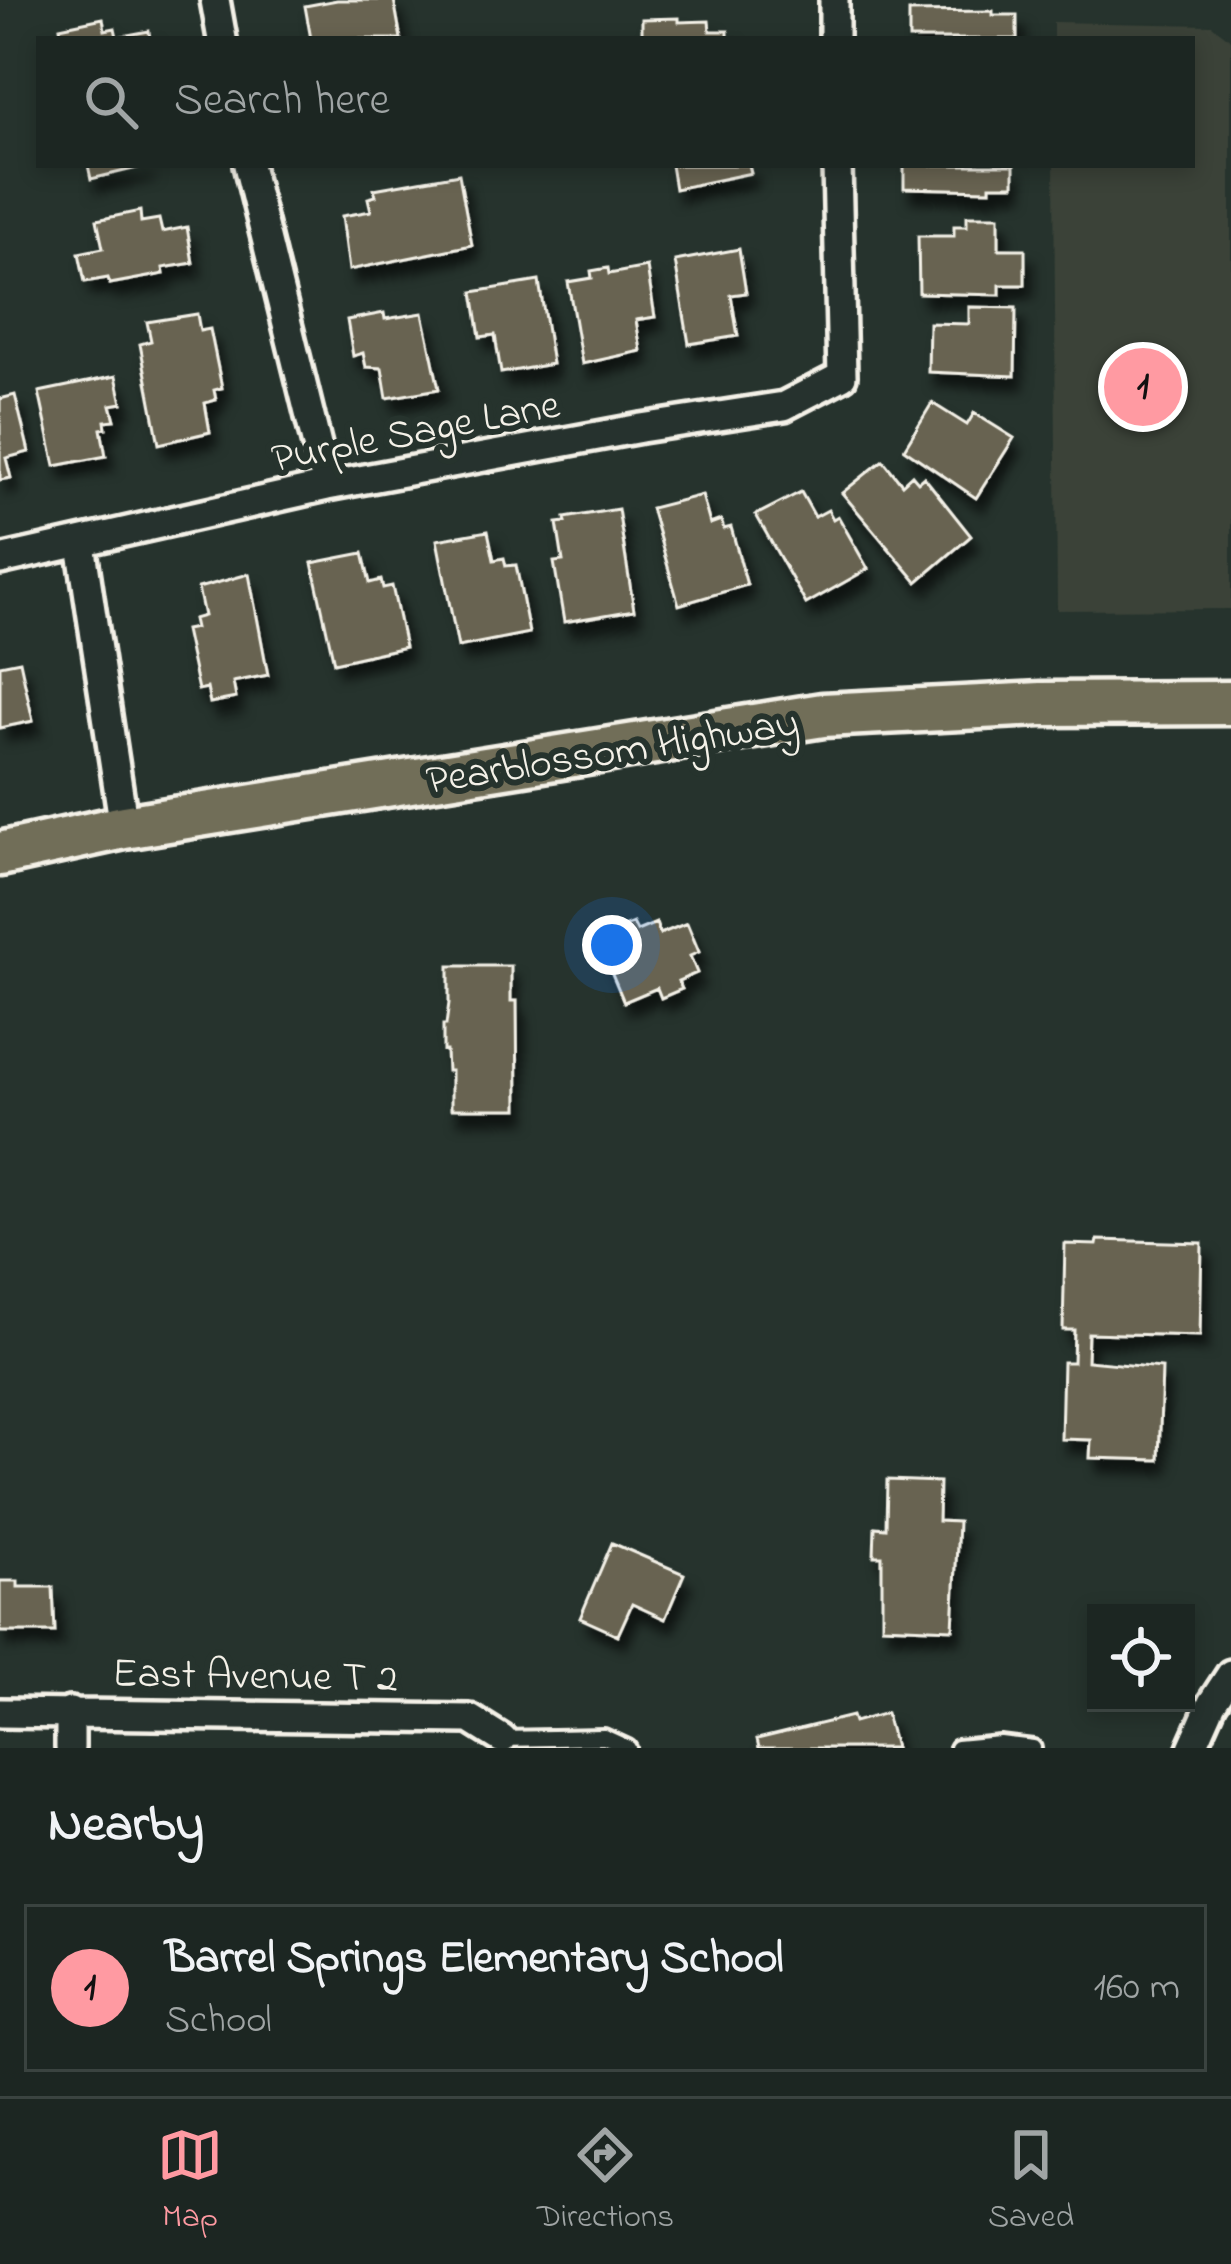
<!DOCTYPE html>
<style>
body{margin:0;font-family:"Indie Flower",sans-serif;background:#29322f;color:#f1f3f6}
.controls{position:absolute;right:36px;bottom:36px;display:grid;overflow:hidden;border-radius:0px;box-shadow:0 6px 18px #0003}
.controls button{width:108px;height:108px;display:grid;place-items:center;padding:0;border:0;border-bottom:3px solid #3a4340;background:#1c2622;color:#f1f3f6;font:60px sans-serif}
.you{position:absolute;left:612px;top:945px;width:42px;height:42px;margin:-30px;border:9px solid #fff;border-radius:50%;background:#1a73e8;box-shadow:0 0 0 18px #1a73e833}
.badge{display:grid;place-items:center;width:78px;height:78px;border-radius:50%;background:#ff9aa2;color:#111;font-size:39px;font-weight:700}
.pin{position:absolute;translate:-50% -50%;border:6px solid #fff;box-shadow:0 3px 12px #0006}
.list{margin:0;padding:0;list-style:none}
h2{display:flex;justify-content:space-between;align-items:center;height:156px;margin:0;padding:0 48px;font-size:51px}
h2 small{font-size:39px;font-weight:400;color:#a0a5a5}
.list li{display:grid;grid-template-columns:78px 1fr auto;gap:36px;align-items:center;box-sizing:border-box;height:168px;margin:0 24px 24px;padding:0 24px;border:3px solid #3a4340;border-radius:0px}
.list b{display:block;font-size:45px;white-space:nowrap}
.list p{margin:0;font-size:39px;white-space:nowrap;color:#a0a5a5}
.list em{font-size:39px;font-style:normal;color:#a0a5a5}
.icon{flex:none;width:66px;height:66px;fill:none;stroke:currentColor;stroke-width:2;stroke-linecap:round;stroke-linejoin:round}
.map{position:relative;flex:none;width:1231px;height:1748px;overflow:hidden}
.search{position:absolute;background:#1c2622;box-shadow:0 6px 18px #0003;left:36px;right:36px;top:36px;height:132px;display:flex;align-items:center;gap:30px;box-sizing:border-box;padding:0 42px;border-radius:0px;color:#a0a5a5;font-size:45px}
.sheet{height:348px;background:#1c2622}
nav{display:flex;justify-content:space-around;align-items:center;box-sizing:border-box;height:168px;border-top:3px solid #3a4340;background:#1c2622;font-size:33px;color:#a0a5a5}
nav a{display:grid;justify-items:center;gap:6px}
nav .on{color:#ff9aa2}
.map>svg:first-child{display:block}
</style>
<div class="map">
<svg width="1231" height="1748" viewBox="0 0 1231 1748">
<defs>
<filter id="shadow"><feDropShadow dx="7" dy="13" stdDeviation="6" flood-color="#0009"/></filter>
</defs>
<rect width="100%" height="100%" fill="#26332d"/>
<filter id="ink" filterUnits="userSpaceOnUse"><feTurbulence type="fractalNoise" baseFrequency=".00833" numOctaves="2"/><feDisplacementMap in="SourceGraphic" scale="24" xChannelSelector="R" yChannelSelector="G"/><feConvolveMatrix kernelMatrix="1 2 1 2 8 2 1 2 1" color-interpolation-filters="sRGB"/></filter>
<g filter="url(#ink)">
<path fill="#3a4238" d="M 1053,22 L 1212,25 L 1231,40 L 1231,609 L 1057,610 L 1054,165 L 1192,165 L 1192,39 L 1053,39 Z"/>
<path fill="#676451" stroke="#f4f1e8" stroke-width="3" filter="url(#shadow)" d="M 337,0 L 394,0 L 401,39 L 311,39 L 305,6 Z
M 993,11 L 993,15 L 1017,15 L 1017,39 L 909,39 L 909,12 Z
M 103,18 L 105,30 L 115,28 L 117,37 L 149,31 L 150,39 L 62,39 L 60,27 Z
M 679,18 L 679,22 L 709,21 L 710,31 L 728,31 L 728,39 L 642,39 L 642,19 Z
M 88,165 L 150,165 L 91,179 Z
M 671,165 L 749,165 L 751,173 L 675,189 Z
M 904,165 L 1014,165 L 1014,185 L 990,185 L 990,190 L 904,188 Z
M 459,174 L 472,245 L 349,270 L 342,216 L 371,211 L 368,198 L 376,196 L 374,189 Z
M 140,211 L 141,222 L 159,219 L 162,232 L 187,227 L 193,263 L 163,268 L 164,274 L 110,284 L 108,278 L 85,282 L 79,253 L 103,248 L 97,220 Z
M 967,216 L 999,216 L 999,249 L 1025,249 L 1025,285 L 1000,285 L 1000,295 L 919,293 L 918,236 L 954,236 L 954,226 L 967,226 Z
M 739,249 L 746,293 L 731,295 L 738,336 L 689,344 L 675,261 Z
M 647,267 L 655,317 L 636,320 L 641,351 L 582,364 L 568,282 L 592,278 L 591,271 L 608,268 L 609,274 Z
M 539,281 L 552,364 L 501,373 L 495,335 L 480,337 L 473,292 Z
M 969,307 L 1016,308 L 1015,376 L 928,372 L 929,323 L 969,324 Z
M 384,313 L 385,319 L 423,313 L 439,389 L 387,398 L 382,368 L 366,367 L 363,353 L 353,356 L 347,320 Z
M 197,314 L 200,331 L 210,329 L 222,388 L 214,390 L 216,400 L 205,403 L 210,432 L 159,444 L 140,344 L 151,341 L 147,322 Z
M 116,376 L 122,403 L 111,405 L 115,420 L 105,421 L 106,428 L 101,429 L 106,456 L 55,466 L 39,392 Z
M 15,395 L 29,452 L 6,458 L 11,478 L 0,480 L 0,399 Z
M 932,403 L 967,425 L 974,413 L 1014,438 L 976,498 L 904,449 Z
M 883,460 L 902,484 L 912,475 L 918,482 L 924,477 L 971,536 L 917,582 L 842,493 Z
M 801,492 L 815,517 L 828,510 L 833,519 L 838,516 L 868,569 L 806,604 L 756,515 Z
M 702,495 L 710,524 L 721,520 L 724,529 L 731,527 L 747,585 L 679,605 L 651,508 Z
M 618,509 L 634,610 L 564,622 L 554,562 L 563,561 L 557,523 L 566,522 L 565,518 Z
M 488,531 L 494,560 L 504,558 L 506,566 L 516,565 L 529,633 L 458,647 L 437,540 Z
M 363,553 L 370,583 L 381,580 L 383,588 L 392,586 L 405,647 L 334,663 L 312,563 Z
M 249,574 L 268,675 L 233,682 L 236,698 L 210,703 L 207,688 L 198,690 L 185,630 L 195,628 L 193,619 L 204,616 L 198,588 Z
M 20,661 L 33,721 L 0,728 L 0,665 Z
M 633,923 L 637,931 L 656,923 L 660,934 L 687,923 L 699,952 L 690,956 L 697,973 L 678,981 L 682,989 L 661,998 L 657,988 L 624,1002 L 597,938 Z
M 449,966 L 511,966 L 511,1001 L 517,1001 L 518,1109 L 451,1109 L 451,1071 L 447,1071 L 446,1051 L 443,1051 L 443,1025 L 446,1025 L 449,1003 Z
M 1098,1240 L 1202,1243 L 1200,1336 L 1088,1333 L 1087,1361 L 1162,1368 L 1159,1460 L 1090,1458 L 1091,1440 L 1061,1439 L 1063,1362 L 1073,1362 L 1074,1330 L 1063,1330 L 1065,1244 L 1097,1245 Z
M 887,1480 L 939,1482 L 938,1521 L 958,1522 L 953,1629 L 882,1626 L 882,1556 L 874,1556 L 875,1527 L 886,1528 Z
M 612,1543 L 684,1574 L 665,1619 L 632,1604 L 618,1635 L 580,1618 Z
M 0,1581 L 18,1581 L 18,1587 L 53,1587 L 55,1632 L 0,1632 Z
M 886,1713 L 895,1748 L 759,1748 L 757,1739 L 852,1716 L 854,1722 Z"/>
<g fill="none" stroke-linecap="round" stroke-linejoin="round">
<defs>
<path id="lane" d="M 502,1739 L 604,1737 L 628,1748
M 957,1748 L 1000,1744 L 1033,1748"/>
<path id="street" d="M 215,0 L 222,39
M 834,0 L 834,39
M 248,165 L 327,486
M 81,544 L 124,827
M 0,560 L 327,486 L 641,428 L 784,406 L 842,376 L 837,165
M 70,1712 L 70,1748
M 0,1713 L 470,1719 L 502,1739
M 1192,1748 L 1212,1703 L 1231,1674"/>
<path id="primary" d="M 0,854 L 124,827 L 823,715 L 1041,704 L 1231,703"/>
</defs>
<use href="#lane" stroke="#f4f1e8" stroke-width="22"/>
<use href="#street" stroke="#f4f1e8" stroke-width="36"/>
<use href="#primary" stroke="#f4f1e8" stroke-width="51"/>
<use href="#lane" stroke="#26332d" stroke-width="14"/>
<use href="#street" stroke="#26332d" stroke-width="27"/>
<use href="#primary" stroke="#716e59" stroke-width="42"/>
</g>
</g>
<g text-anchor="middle" stroke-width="12" stroke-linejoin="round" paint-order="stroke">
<g font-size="42" fill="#f4f1e8" stroke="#26332d">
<text transform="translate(415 429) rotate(-11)" y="15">Purple Sage Lane</text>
<text transform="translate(612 749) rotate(-9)" y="15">Pearblossom Highway</text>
<text transform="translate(255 1673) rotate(1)" y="15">East Avenue T 2</text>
</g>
</g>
</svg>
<div class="controls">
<button><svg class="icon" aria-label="locate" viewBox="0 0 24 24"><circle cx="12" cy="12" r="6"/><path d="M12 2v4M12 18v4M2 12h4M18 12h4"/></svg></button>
</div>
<div class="you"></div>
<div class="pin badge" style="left:1143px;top:387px">1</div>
<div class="search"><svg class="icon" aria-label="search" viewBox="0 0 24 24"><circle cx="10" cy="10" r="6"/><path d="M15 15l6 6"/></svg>Search here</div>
</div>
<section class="sheet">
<h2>Nearby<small></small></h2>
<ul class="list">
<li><span class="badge">1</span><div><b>Barrel Springs Elementary School</b><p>School</p></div><em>160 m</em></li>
</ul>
</section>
<nav>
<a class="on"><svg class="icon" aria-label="map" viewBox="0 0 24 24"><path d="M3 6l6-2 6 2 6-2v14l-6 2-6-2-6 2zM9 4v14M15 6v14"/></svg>Map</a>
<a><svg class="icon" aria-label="directions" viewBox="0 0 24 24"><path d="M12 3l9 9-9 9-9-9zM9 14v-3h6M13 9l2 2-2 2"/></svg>Directions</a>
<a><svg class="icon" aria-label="saved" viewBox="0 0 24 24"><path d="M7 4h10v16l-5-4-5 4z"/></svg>Saved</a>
</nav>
